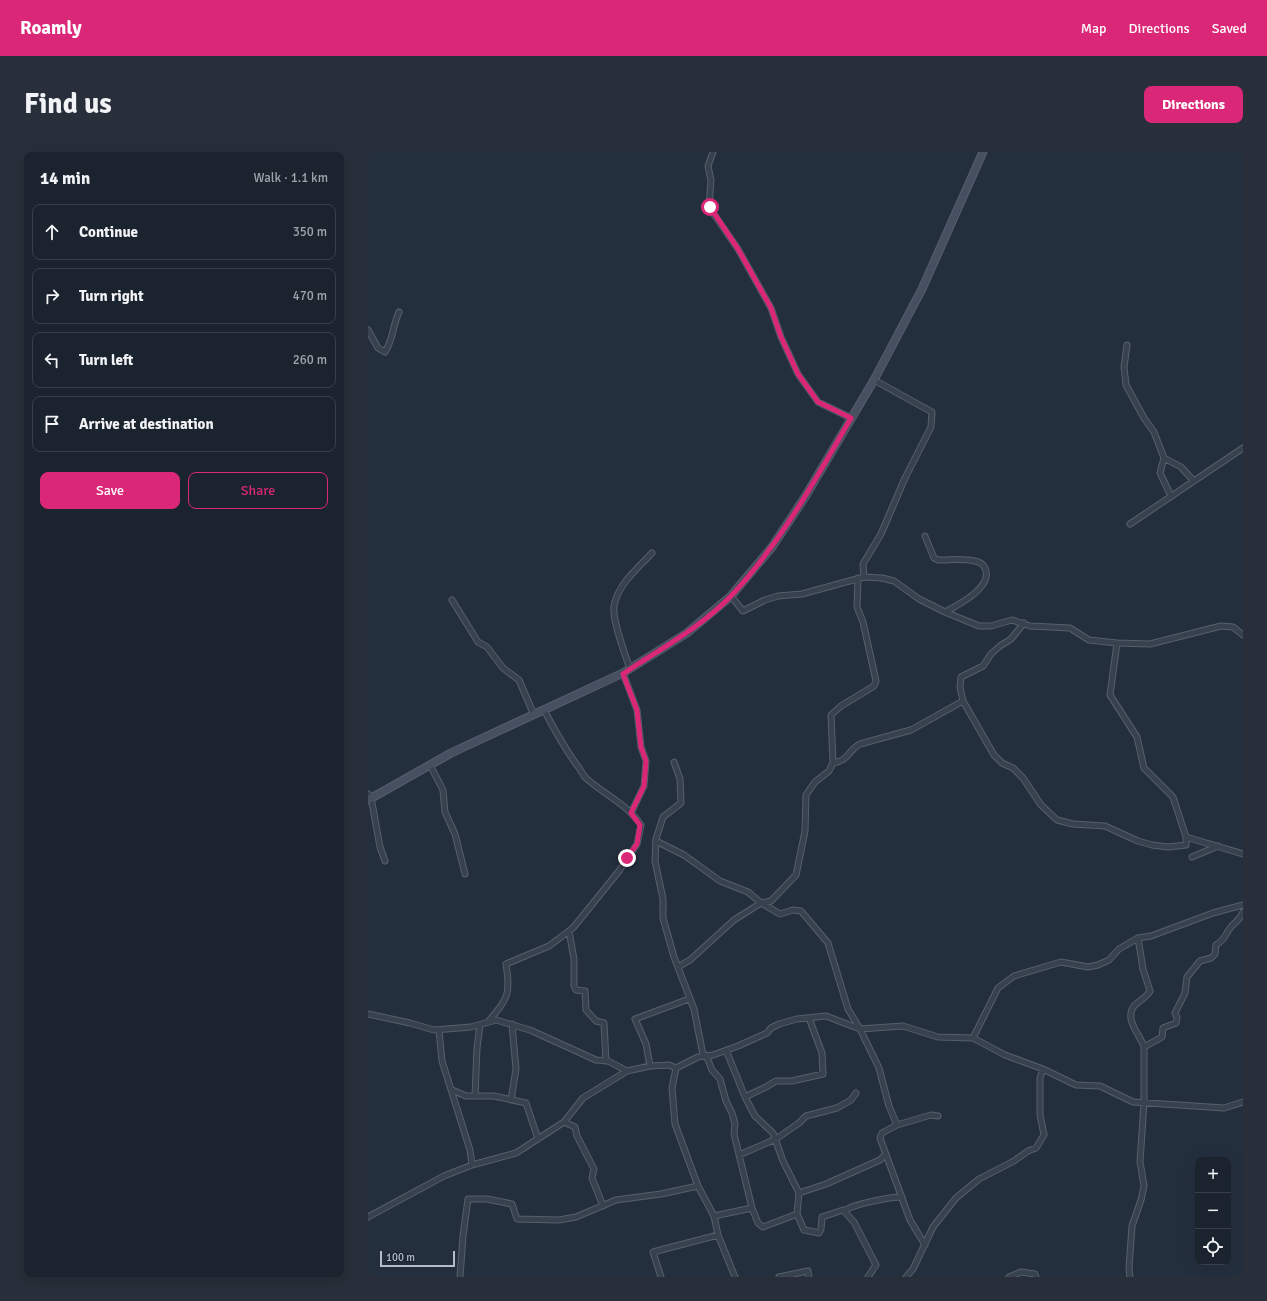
<!DOCTYPE html>
<meta charset="utf-8">
<style>
body{margin:0;font-family:Signika,sans-serif;background:#282f3a;color:#f1f3f6}
.controls{position:absolute;right:12px;bottom:12px;display:grid;overflow:hidden;border-radius:8px;box-shadow:0 4px 16px #0002}
.controls button{width:36px;height:36px;display:grid;place-items:center;padding:0;border:0;border-bottom:1px solid #39404a;background:#1b232e;color:#f1f3f6;font:20px sans-serif}
.scale{position:absolute;left:12px;bottom:10px;width:75px;box-sizing:border-box;padding-left:4px;border:2px solid #b4bcc9;border-top:0;font-size:11px;line-height:14px;white-space:nowrap;color:#b4bcc9;-webkit-text-stroke:3px #1d2633;paint-order:stroke}
.stop{position:absolute;width:12px;height:12px;margin:-9px;border:3px solid #db2777;border-radius:50%;background:#fff}
.stop.end{background:#db2777;border-color:#fff;box-shadow:0 1px 4px #0008}
.list{margin:0;padding:0;list-style:none}
h2{display:flex;justify-content:space-between;align-items:center;height:52px;margin:0;padding:0 16px;font-size:17px}
h2 small{font-size:13px;font-weight:400;color:#a0a4aa}
.list li{display:grid;grid-template-columns:26px 1fr auto;gap:12px;align-items:center;box-sizing:border-box;height:56px;margin:0 8px 8px;padding:0 8px;border:1px solid #39404a;border-radius:8px}
.list b{display:block;font-size:15px;white-space:nowrap}
.list em{font-size:13px;font-style:normal;color:#a0a4aa}
.actions{display:flex;gap:8px;padding:12px 16px}
.actions a{flex:1;padding:9px 0;border:1px solid #db2777;border-radius:8px;text-align:center;font-size:14px;color:#db2777}
.actions .main{background:#db2777;color:#fff}
.icon{flex:none;width:22px;height:22px;fill:none;stroke:currentColor;stroke-width:2;stroke-linecap:round;stroke-linejoin:round}
.map{position:relative;flex:none;width:875px;height:1125px;overflow:hidden;border-radius:8px}
header{display:flex;align-items:center;gap:24px;box-sizing:border-box;height:56px;padding:0 20px;background:#db2777;color:#fff}
header strong{font-size:19px}
nav{display:flex;gap:22px;margin-inline-start:auto;font-size:14px}
.intro{display:flex;align-items:center;justify-content:space-between;box-sizing:border-box;height:96px;padding:0 24px}
h1{margin:0;font-size:28px}
.button{padding:10px 18px;border-radius:8px;background:#db2777;color:#fff;font-size:14px;font-weight:700}
main{display:flex;gap:24px;padding:0 24px}
aside{flex:1;background:#1b232e;border-radius:8px;box-shadow:0 4px 16px #0002}
.map>svg:first-child{display:block}
</style>
<header>
<strong>Roamly</strong>
<nav><a>Map</a><a>Directions</a><a>Saved</a></nav>
</header>
<div class="intro"><h1>Find us</h1><a class="button">Directions</a></div>
<main>
<aside>
<h2>14 min<small>Walk · 1.1 km</small></h2>
<ul class="list">
<li><svg class="icon" aria-label="ahead" viewBox="0 0 24 24"><path d="M12 20V5M6 11l6-6 6 6"/></svg><div><b>Continue</b></div><em>350 m</em></li>
<li><svg class="icon" aria-label="right" viewBox="0 0 24 24"><path d="M7 20v-9h11M14 6l5 5-5 5"/></svg><div><b>Turn right</b></div><em>470 m</em></li>
<li><svg class="icon" aria-label="left" viewBox="0 0 24 24"><path d="M17 20v-9H6M10 6l-5 5 5 5"/></svg><div><b>Turn left</b></div><em>260 m</em></li>
<li><svg class="icon" aria-label="arrive" viewBox="0 0 24 24"><path d="M6 21V4h12l-3 4 3 4H6"/></svg><div><b>Arrive at destination</b></div></li>
</ul>
<div class="actions"><a class="main">Save</a><a>Share</a></div>
</aside>
<div class="map">
<svg width="875" height="1125" viewBox="0 0 875 1125">
<rect width="100%" height="100%" fill="#242f3e"/>
<g fill="none" stroke-linecap="round" stroke-linejoin="round">
<defs>
<path id="street" d="M 345,0 L 340,14 L 343,28 L 341,55 L 370,97 L 403,156 L 413,185 L 430,222 L 450,250 L 483,266
M 0,178 L 10,196 L 17,200 C 25,188 25,173 31,160
M 759,193 L 756,215 L 758,233 L 776,266 L 786,280 L 796,306 L 792,321 L 803,344
M 796,306 L 813,315 L 826,329
M 762,372 L 875,296
M 496,425 L 495,412 L 513,382 L 537,326 L 563,275 L 564,260 L 506,228
M 363,444 L 375,459 L 397,448 L 410,444 L 434,442 L 496,425 L 514,426 L 526,429 L 551,447 L 577,460 C 590,453 626,435 617,416 C 615,412 612,410 607,409 C 595,406 582,408 570,408 L 566,406 L 557,384
M 84,448 L 110,490 L 119,495 L 135,516 L 151,528 L 166,563
M 577,460 L 611,474 L 623,474 L 644,468 L 662,474 L 702,476 L 721,488 L 749,491 L 782,492 L 853,474 L 865,475 L 875,483
M 656,471 L 643,487 L 632,494 L 623,502 L 615,514 L 593,525 L 592,535 L 595,549 L 626,603 L 634,611 L 645,616 L 655,626 L 673,653 L 689,668 L 705,672 L 737,674 L 770,689 L 784,693 L 800,695 L 818,693 L 818,685
M 749,491 L 742,543 L 769,585 L 776,616 L 805,645 L 818,685 L 875,702
M 262,517 C 257,502 244,468 246,454 C 250,432 270,416 284,401
M 255,521 L 269,558 L 273,595 L 278,609 L 276,634 L 263,661
M 306,610 L 312,627 L 313,651 L 295,665 L 288,687 L 287,709 L 295,747 L 295,766 L 306,805 L 326,857 L 335,903
M 465,611 C 482,608 479,599 492,592 L 543,578 L 595,549
M 62,613 L 75,638 L 77,660 L 87,682 L 97,722
M 0,642 L 3,645 L 12,695 L 17,709
M 288,689 L 316,703 L 352,729 L 380,740 L 393,751
M 824,705 L 850,694
M 395,752 L 412,762 L 425,758 L 433,759 L 460,791 L 480,857 L 492,877 L 511,916 L 521,954 L 529,973 L 514,981 L 512,986 L 542,1068 L 557,1093
M 201,779 L 206,807 L 206,834 L 208,838 L 217,839 L 218,858 L 228,869 L 236,871 L 238,909
M 770,786 L 775,817 L 782,839 C 779,845 771,849 766,854 C 756,868 772,882 776,895
M 310,815 L 322,808 L 366,768 L 393,751 L 403,749 L 428,723 L 437,679 L 438,643 L 447,630 L 461,619 L 465,611 L 463,563 L 473,554 L 506,534 L 508,529 L 495,470 L 489,455 L 490,426
M 0,862 L 42,871 L 66,878 L 103,875 L 128,868 L 162,878 L 228,908 L 240,909 L 259,919
M 120,870 C 140,846 143,843 138,812 L 181,794 L 205,776 L 251,719 L 269,692 L 273,673 C 259,652 237,643 219,627 C 214,623 212,616 208,612 C 196,595 186,577 176,558
M 71,878 L 74,909 L 102,998 L 104,1013
M 605,886 L 630,836 L 646,824 L 693,810 L 720,815 L 730,813 L 741,808 L 751,797 L 770,786 L 783,784 L 845,761 L 875,753
M 358,898 L 377,945 L 387,964 L 405,981 L 415,1009 L 431,1041
M 338,903 L 344,918 L 352,927 L 358,949 L 364,961 L 367,972 L 366,982 L 384,1056 L 390,1071 L 395,1075 L 429,1062 L 436,1078 L 451,1081 L 453,1077 L 454,1065 L 475,1058 L 486,1070 L 508,1113 L 500,1125
M 282,914 L 278,892 L 267,867 L 321,847
M 308,916 L 330,905 L 345,903 L 370,894 L 399,881 L 403,876 L 411,872 L 429,867 L 458,864 L 492,877 L 535,874 L 570,885 L 605,886 L 637,903 L 675,917
M 84,938 L 98,944 L 126,944 L 158,951 L 170,987
M 107,944 L 109,896 L 112,873
M 377,945 L 398,935 L 408,929 L 424,929 L 455,922 L 454,901 L 441,866
M 143,948 L 148,917 L 144,872
M 196,970 L 207,975 L 209,984 L 226,1017 L 224,1026 L 235,1054
M 529,973 L 563,963 L 570,964
M 371,1003 L 408,987 L 431,971 L 438,964 L 469,956 L 483,948 L 488,941
M 476,1059 C 485,1052 522,1045 534,1045
M 429,1062 L 431,1041 L 458,1032 L 512,1008 L 518,1002
M 346,1064 L 384,1056
M 0,1065 L 76,1024 L 104,1013 L 148,1001 L 196,970 L 215,946 L 259,919 L 282,914 L 301,913 L 308,916 L 304,936 L 307,972 L 330,1034 L 346,1064 L 350,1083 L 367,1125
M 92,1125 L 95,1084 L 100,1047 L 119,1047 L 144,1052 L 149,1067 L 191,1068 L 208,1065 L 248,1048 L 293,1042 L 330,1034
M 293,1125 L 285,1100 L 350,1083
M 411,1125 L 440,1119 L 441,1125
M 538,1125 L 545,1117 L 565,1075 L 588,1046 L 611,1027 L 646,1009 L 660,999 L 668,996 L 676,983 L 672,963 L 672,926 L 675,917 L 708,933 L 732,934 L 765,950 L 856,956 L 875,950
M 641,1125 L 653,1120 L 667,1122 L 668,1125
M 762,1125 L 761,1116 L 764,1074 L 773,1048 L 776,1034 L 772,1010 L 776,951 L 776,895 L 794,885 L 795,876 L 808,871 L 809,866 L 807,861 L 817,841 L 819,825 L 832,809 L 843,806 L 847,802 L 848,793 C 859,786 856,783 863,775 C 868,769 872,768 875,760"/>
<path id="secondary" d="M 0,648 L 83,601 L 255,521 L 319,481 L 363,444 L 404,395 L 437,345 L 506,228 L 554,137 L 615,0"/>
</defs>
<use href="#street" stroke="#565f6c" stroke-width="7"/>
<use href="#secondary" stroke="#565f6c" stroke-width="9"/>
<use href="#street" stroke="#38414e" stroke-width="5"/>
<use href="#secondary" stroke="#465061" stroke-width="7"/>
</g>
<g fill="none" stroke-linecap="round" stroke-linejoin="round">
<path stroke="#db2777" stroke-width="5" d="M 259,706 L 269,692 L 272,673 L 263,661 L 276,634 L 278,609 L 273,595 L 269,558 L 255,522 C 292,497 332,476 363,444 C 413,391 447,328 483,266 L 450,250 L 430,222 L 413,185 L 403,156 L 370,97 L 342,55"/>
</g>
</svg>
<div class="controls">
<button>+</button>
<button>−</button>
<button><svg class="icon" aria-label="locate" viewBox="0 0 24 24"><circle cx="12" cy="12" r="6"/><path d="M12 2v4M12 18v4M2 12h4M18 12h4"/></svg></button>
</div>
<div class="scale">100 m</div>
<div class="stop" style="left:342px;top:55px"></div>
<div class="stop end" style="left:259px;top:706px"></div>
</div>
</main>
